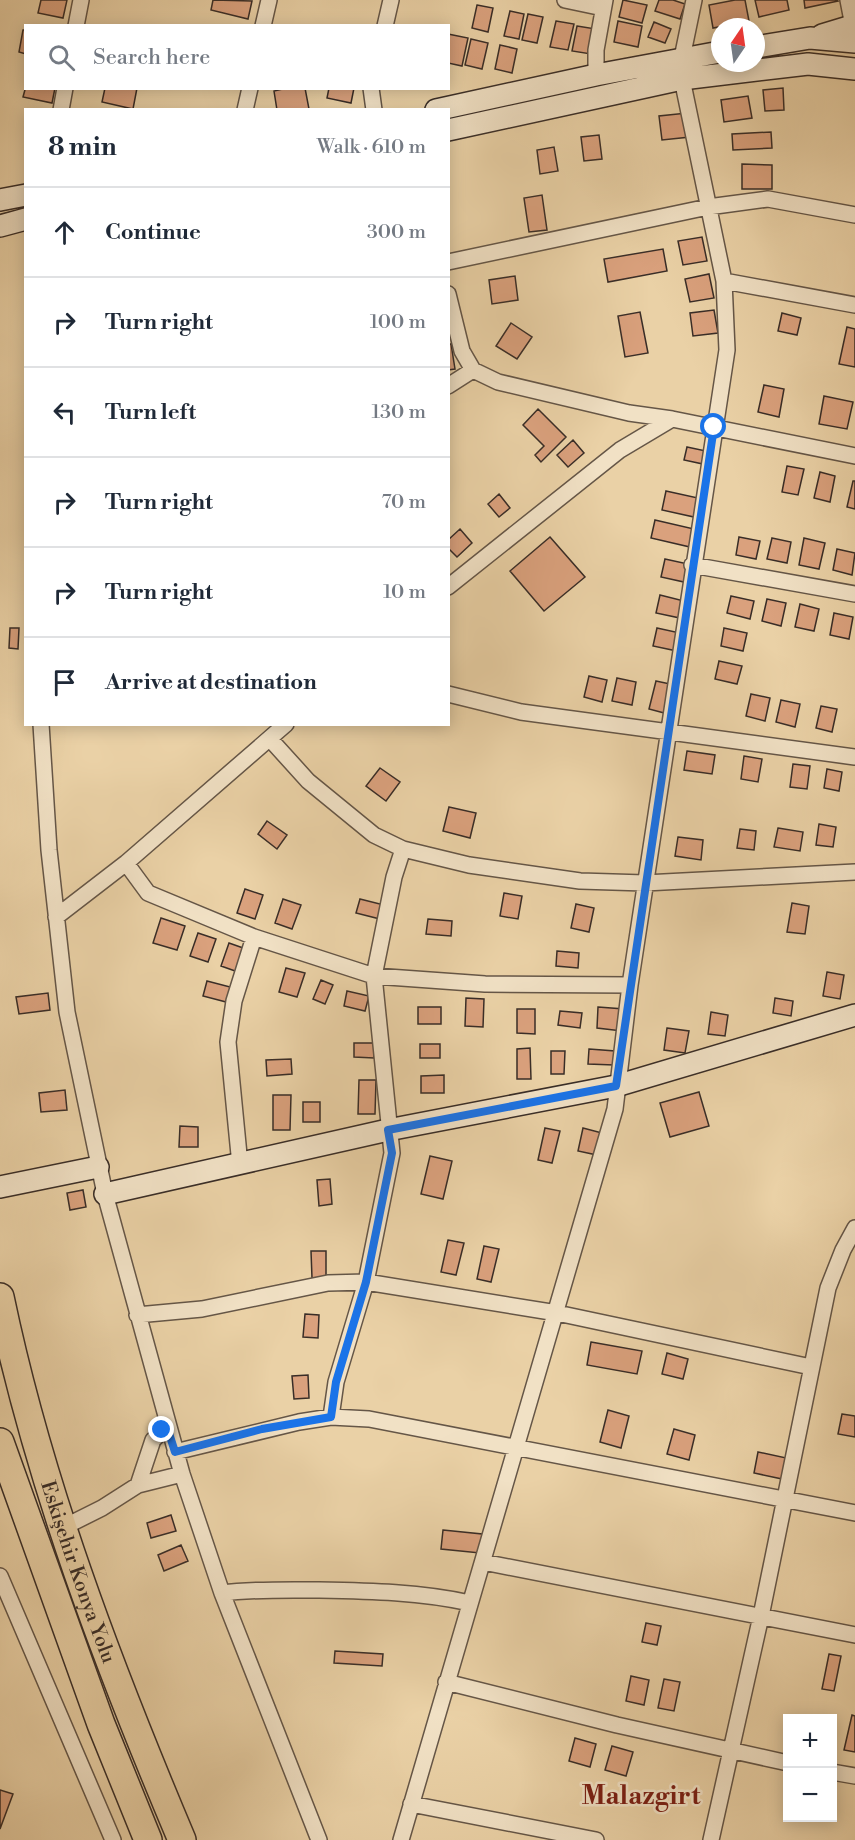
<!DOCTYPE html>
<meta charset="utf-8">
<style>
body{margin:0;font-family:"Libre Bodoni",serif;background:#f6f6f7;color:#1f2937}
.controls{position:absolute;right:18px;bottom:18px;display:grid;overflow:hidden;border-radius:0px;box-shadow:0 3px 15px #0003}
.controls button{width:54px;height:54px;display:grid;place-items:center;padding:0;border:0;border-bottom:2px solid #e0e1e3;background:#fff;color:#1f2937;font:30px sans-serif}
.compass{position:absolute;left:711px;top:18px;width:54px;height:54px;border-radius:50%;background:#fff;box-shadow:0 3px 15px #0003;rotate:13deg}
.stop{position:absolute;width:18px;height:18px;margin:-14px;border:4px solid #1a73e8;border-radius:50%;background:#fff}
.stop.end{background:#1a73e8;border-color:#fff;box-shadow:0 2px 6px #0008}
.list{margin:0;padding:0;list-style:none}
h2{display:flex;justify-content:space-between;align-items:center;height:78px;margin:0;padding:0 24px;font-size:26px}
h2 small{font-size:20px;font-weight:400;color:#747a83}
.list li{display:grid;grid-template-columns:39px 1fr auto;gap:18px;align-items:center;box-sizing:border-box;height:90px;padding:0 24px;border-top:2px solid #e0e1e3}
.list b{display:block;font-size:22px;white-space:nowrap}
.list em{font-size:20px;font-style:normal;color:#747a83}
.icon{flex:none;width:33px;height:33px;fill:none;stroke:currentColor;stroke-width:2;stroke-linecap:round;stroke-linejoin:round}
.map{position:relative;flex:none;width:855px;height:1840px;overflow:hidden}
.search{position:absolute;background:#fff;box-shadow:0 3px 15px #0003;left:24px;top:24px;width:426px;height:66px;display:flex;align-items:center;gap:15px;box-sizing:border-box;padding:0 21px;border-radius:0px;color:#747a83;font-size:22px}
.panel{position:absolute;background:#fff;box-shadow:0 3px 15px #0003;left:24px;top:108px;width:426px;height:618px;border-radius:0px}
.map>svg:first-child{display:block}
</style>
<div class="map">
<svg width="855" height="1840" viewBox="0 0 855 1840">
<rect width="100%" height="100%" fill="#ead1a6"/>
<filter id="stains"><feTurbulence type="fractalNoise" baseFrequency=".00333" numOctaves="4"/><feColorMatrix values="0 0 0 0 .2 0 0 0 0 .09 0 0 0 0 .02 0 0 0 .5 -.17"/></filter>
<radialGradient id="worn" r=".72"><stop offset=".6" stop-color="#630" stop-opacity="0"/><stop offset="1" stop-color="#630" stop-opacity=".3"/></radialGradient>
<path fill="#daa17d" stroke="#392d27" stroke-width="1.5" d="M 41,0 L 67,0 L 63,18 L 38,13 Z
M 213,0 L 252,1 L 248,19 L 211,10 Z
M 623,0 L 647,5 L 642,23 L 619,17 Z
M 659,0 L 673,0 L 685,4 L 680,19 L 655,11 Z
M 735,0 L 745,0 L 749,21 L 713,28 L 709,5 Z
M 755,0 L 787,0 L 789,10 L 759,17 Z
M 804,0 L 837,0 L 838,1 L 805,8 Z
M 477,5 L 493,8 L 488,32 L 472,28 Z
M 510,11 L 524,14 L 519,39 L 504,36 Z
M 528,14 L 543,17 L 537,43 L 522,40 Z
M 556,21 L 574,24 L 568,50 L 550,47 Z
M 618,21 L 642,26 L 638,47 L 614,42 Z
M 654,22 L 671,29 L 665,43 L 648,37 Z
M 577,26 L 596,29 L 591,54 L 572,51 Z
M 23,30 L 26,30 L 26,54 L 19,52 Z
M 448,34 L 468,38 L 462,66 L 448,63 Z
M 471,39 L 488,43 L 482,69 L 465,65 Z
M 500,45 L 517,49 L 512,73 L 495,69 Z
M 26,86 L 26,88 L 55,88 L 52,103 L 23,97 Z
M 105,88 L 137,88 L 133,109 L 102,102 Z
M 287,88 L 305,88 L 309,109 L 277,110 L 274,91 Z
M 329,88 L 354,88 L 351,103 L 327,98 Z
M 783,88 L 784,110 L 765,111 L 763,90 Z
M 748,96 L 752,118 L 724,122 L 721,100 Z
M 687,113 L 690,137 L 662,140 L 659,116 Z
M 771,132 L 772,148 L 733,150 L 732,134 Z
M 599,135 L 602,159 L 584,161 L 581,137 Z
M 554,147 L 558,171 L 540,174 L 537,150 Z
M 742,164 L 772,165 L 772,189 L 742,189 Z
M 542,195 L 547,230 L 529,232 L 524,198 Z
M 702,237 L 707,261 L 683,265 L 678,241 Z
M 663,249 L 667,271 L 608,282 L 604,259 Z
M 709,274 L 714,298 L 690,302 L 685,279 Z
M 515,276 L 518,300 L 492,304 L 489,280 Z
M 714,310 L 718,333 L 693,336 L 690,313 Z
M 640,312 L 648,353 L 625,357 L 618,316 Z
M 782,313 L 801,318 L 797,335 L 778,331 Z
M 511,323 L 532,337 L 517,359 L 496,346 Z
M 847,327 L 855,329 L 855,367 L 839,364 Z
M 448,344 L 451,344 L 455,369 L 448,370 Z
M 764,385 L 784,389 L 779,417 L 758,412 Z
M 824,396 L 853,402 L 847,429 L 819,424 Z
M 538,409 L 566,437 L 541,462 L 535,455 L 544,446 L 523,425 Z
M 573,440 L 584,453 L 568,467 L 557,455 Z
M 687,447 L 706,451 L 703,464 L 684,460 Z
M 787,466 L 804,469 L 798,495 L 782,492 Z
M 820,472 L 835,476 L 830,502 L 814,498 Z
M 853,481 L 855,481 L 855,509 L 847,507 Z
M 666,491 L 698,498 L 694,517 L 662,510 Z
M 499,494 L 510,508 L 499,517 L 488,504 Z
M 655,520 L 694,529 L 690,547 L 651,538 Z
M 460,529 L 472,543 L 457,557 L 448,548 L 448,540 Z
M 550,537 L 585,577 L 544,611 L 510,571 Z
M 739,537 L 760,541 L 756,559 L 736,555 Z
M 772,538 L 791,542 L 787,563 L 767,559 Z
M 804,538 L 825,543 L 819,569 L 799,565 Z
M 837,549 L 855,553 L 852,575 L 833,570 Z
M 665,559 L 688,564 L 684,582 L 661,577 Z
M 660,595 L 684,601 L 680,618 L 656,613 Z
M 731,596 L 754,601 L 750,619 L 727,613 Z
M 767,599 L 786,603 L 781,626 L 762,621 Z
M 800,604 L 819,609 L 814,631 L 795,627 Z
M 834,613 L 853,617 L 849,639 L 830,635 Z
M 10,628 L 19,628 L 18,649 L 9,648 Z
M 657,628 L 680,633 L 677,651 L 653,646 Z
M 724,628 L 747,633 L 743,651 L 721,646 Z
M 719,661 L 742,666 L 737,684 L 715,679 Z
M 589,676 L 607,680 L 602,702 L 584,697 Z
M 617,678 L 636,682 L 632,705 L 612,701 Z
M 656,681 L 675,685 L 668,714 L 649,709 Z
M 751,694 L 770,698 L 765,721 L 746,716 Z
M 781,700 L 800,704 L 795,727 L 776,722 Z
M 821,706 L 837,709 L 832,732 L 816,728 Z
M 687,751 L 715,755 L 712,774 L 684,770 Z
M 744,756 L 762,759 L 758,782 L 741,779 Z
M 793,764 L 810,766 L 807,789 L 790,787 Z
M 380,768 L 400,782 L 386,801 L 366,786 Z
M 827,769 L 842,772 L 839,791 L 824,788 Z
M 449,807 L 476,813 L 470,838 L 443,831 Z
M 267,821 L 287,835 L 277,849 L 258,834 Z
M 819,824 L 836,827 L 833,847 L 816,845 Z
M 778,828 L 803,832 L 800,851 L 774,847 Z
M 740,829 L 756,831 L 754,850 L 737,848 Z
M 678,837 L 703,840 L 701,860 L 675,856 Z
M 245,889 L 263,895 L 255,919 L 237,913 Z
M 504,893 L 522,896 L 518,919 L 500,916 Z
M 283,899 L 301,905 L 292,929 L 275,923 Z
M 360,899 L 384,905 L 380,919 L 356,913 Z
M 792,903 L 809,906 L 805,934 L 787,932 Z
M 576,904 L 594,908 L 589,932 L 571,928 Z
M 161,918 L 185,926 L 177,950 L 153,943 Z
M 428,919 L 452,921 L 451,936 L 426,934 Z
M 198,933 L 216,939 L 208,962 L 190,956 Z
M 229,943 L 246,949 L 238,972 L 221,966 Z
M 557,951 L 579,953 L 578,968 L 556,966 Z
M 286,968 L 305,973 L 297,997 L 279,992 Z
M 827,972 L 844,975 L 840,999 L 823,996 Z
M 321,980 L 333,985 L 325,1004 L 313,999 Z
M 207,981 L 234,988 L 230,1003 L 203,996 Z
M 347,991 L 369,996 L 365,1011 L 344,1006 Z
M 48,993 L 50,1010 L 19,1014 L 16,997 Z
M 466,998 L 484,999 L 483,1027 L 465,1026 Z
M 775,998 L 793,1001 L 791,1016 L 773,1013 Z
M 418,1007 L 441,1007 L 441,1024 L 418,1024 Z
M 598,1007 L 624,1009 L 622,1031 L 597,1028 Z
M 517,1009 L 535,1009 L 535,1034 L 517,1033 Z
M 560,1011 L 582,1013 L 580,1028 L 558,1025 Z
M 711,1012 L 728,1015 L 725,1036 L 708,1034 Z
M 667,1028 L 689,1031 L 685,1053 L 664,1050 Z
M 354,1043 L 374,1043 L 374,1058 L 354,1057 Z
M 420,1044 L 440,1044 L 440,1058 L 420,1058 Z
M 530,1048 L 531,1079 L 517,1079 L 517,1049 Z
M 589,1049 L 615,1051 L 614,1065 L 588,1064 Z
M 551,1051 L 565,1051 L 564,1074 L 551,1074 Z
M 291,1059 L 292,1074 L 267,1076 L 266,1060 Z
M 444,1075 L 444,1093 L 421,1093 L 421,1076 Z
M 359,1080 L 376,1080 L 375,1114 L 358,1114 Z
M 65,1090 L 67,1110 L 41,1112 L 39,1093 Z
M 699,1092 L 709,1126 L 670,1137 L 660,1103 Z
M 273,1095 L 291,1095 L 290,1130 L 273,1130 Z
M 303,1102 L 320,1102 L 320,1122 L 303,1122 Z
M 180,1126 L 198,1127 L 198,1147 L 179,1147 Z
M 545,1128 L 560,1131 L 552,1163 L 538,1160 Z
M 583,1128 L 602,1133 L 597,1155 L 578,1151 Z
M 430,1156 L 452,1161 L 443,1199 L 421,1194 Z
M 330,1179 L 332,1204 L 319,1206 L 317,1180 Z
M 83,1190 L 86,1207 L 70,1210 L 67,1193 Z
M 448,1240 L 464,1243 L 456,1275 L 441,1272 Z
M 484,1246 L 499,1249 L 491,1282 L 477,1279 Z
M 311,1251 L 326,1251 L 326,1278 L 312,1278 Z
M 305,1314 L 319,1315 L 318,1338 L 303,1337 Z
M 591,1342 L 642,1351 L 637,1374 L 587,1365 Z
M 667,1353 L 688,1359 L 683,1379 L 662,1374 Z
M 308,1375 L 309,1398 L 294,1399 L 292,1376 Z
M 608,1410 L 629,1416 L 621,1448 L 600,1442 Z
M 842,1414 L 855,1416 L 855,1437 L 838,1434 Z
M 674,1429 L 695,1435 L 689,1460 L 667,1454 Z
M 758,1452 L 791,1459 L 787,1480 L 754,1473 Z
M 171,1515 L 176,1531 L 151,1538 L 147,1523 Z
M 443,1530 L 482,1534 L 480,1553 L 441,1549 Z
M 181,1545 L 188,1561 L 164,1571 L 158,1555 Z
M 646,1623 L 661,1626 L 657,1645 L 642,1642 Z
M 335,1651 L 383,1654 L 382,1666 L 334,1663 Z
M 829,1654 L 841,1656 L 834,1691 L 822,1689 Z
M 631,1676 L 649,1680 L 644,1705 L 626,1701 Z
M 664,1679 L 680,1682 L 674,1711 L 658,1708 Z
M 852,1715 L 855,1716 L 855,1752 L 844,1750 Z
M 575,1738 L 596,1744 L 590,1767 L 569,1761 Z
M 612,1746 L 633,1752 L 626,1776 L 605,1770 Z
M 0,1790 L 13,1794 L 0,1829 Z"/>
<g fill="none" stroke-linecap="round" stroke-linejoin="round">
<defs>
<path id="street" d="M 565,0 L 603,8
M 848,0 L 853,26
M 76,26 L 81,0
M 263,26 L 269,0
M 385,26 L 391,0
M 596,75 L 596,50 L 605,0
M 371,88 L 374,110
M 61,110 L 65,88
M 245,110 L 250,88
M 448,262 L 708,207 L 768,199 L 855,215
M 724,281 L 855,305
M 448,294 L 462,351 L 473,370 L 498,382 L 629,413 L 672,419 L 855,456
M 448,386 L 473,370
M 692,565 L 855,594
M 448,587 L 620,450 L 672,419
M 448,694 L 521,712 L 855,757
M 41,724 L 49,850 L 67,1012 L 105,1194 L 182,1474 L 222,1593 L 319,1840
M 270,739 L 308,781 L 374,835 L 403,849 L 469,865 L 580,881 L 645,883 L 855,872
M 126,863 L 148,893 L 254,937 L 374,976 L 485,984 L 630,985
M 56,917 L 126,863 L 286,724
M 240,1165 L 228,1042 L 234,1001 L 254,937
M 137,1315 L 202,1309 L 328,1283 L 366,1282 L 557,1313 L 811,1367
M 331,1417 L 336,1382 L 366,1282 L 392,1153 L 374,976 L 394,877 L 403,849
M 175,1452 L 299,1422 L 331,1417 L 369,1419 L 855,1513
M 138,1485 L 153,1440 L 167,1427
M 64,1527 L 102,1508 L 138,1485 L 182,1474
M 483,1562 L 855,1635
M 0,1576 L 113,1840
M 222,1593 C 254,1589 286,1590 319,1590 C 370,1591 421,1592 470,1603
M 446,1682 L 617,1725 L 788,1763
M 832,1772 L 855,1776
M 411,1804 L 596,1840
M 401,1840 L 615,1109 L 630,985 L 727,350 L 724,281 L 682,79 L 682,58 L 694,0
M 711,1840 L 761,1616 L 828,1288 L 843,1250 L 855,1228"/>
<path id="secondary" d="M 822,35 L 855,25
M 756,47 L 810,38 L 855,42
M 436,110 L 596,75 L 720,52
M 448,130 L 682,79 L 808,64 L 855,69
M 0,200 L 26,195
M 0,226 L 26,219
M 0,1187 L 98,1167
M 105,1194 L 388,1130 L 616,1086 L 855,1015"/>
<g id="highway">
<path id="s1" d="M 0,1297 C 39,1484 108,1665 182,1840"/>
<path d="M 0,1442 L 101,1724 L 148,1840"/>
</g>
</defs>
<use href="#street" stroke="#655647" stroke-width="18"/>
<use href="#secondary" stroke="#392d27" stroke-width="24"/>
<use href="#highway" stroke="#392d27" stroke-width="30"/>
<use href="#street" stroke="#f1e1c5" stroke-width="15"/>
<use href="#secondary" stroke="#f1e1c5" stroke-width="21"/>
<use href="#highway" stroke="#ead1a6" stroke-width="27"/>
</g>
<g fill="none" stroke-linecap="round" stroke-linejoin="round">
<path stroke="#1a73e8" stroke-width="8" d="M 162,1430 L 167,1427 L 175,1452 L 262,1429 L 331,1417 L 336,1382 L 366,1282 L 392,1153 L 388,1130 L 616,1086 L 714,427"/>
</g>
<g text-anchor="middle" stroke-width="5" stroke-linejoin="round" paint-order="stroke">
<g font-size="20" fill="#392d27" stroke="#f1e1c5">
<text dy="7" stroke="none"><textPath href="#s1" startOffset="286">Eskişehir Konya Yolu</textPath></text>
</g>
<g font-size="26" font-weight="bold" fill="#7a1f14" stroke="#f1e1c5">
<text x="641" y="1804">Malazgirt</text>
</g>
</g>
<rect width="100%" height="100%" filter="url(#stains)"/>
<rect width="100%" height="100%" fill="url(#worn)"/>
</svg>
<div class="controls">
<button>+</button>
<button>−</button>
</div>
<svg class="compass" viewBox="-18 -18 36 36"><path d="M0-13l5 13h-10z" fill="#e53935"/><path d="M0 13l5-13h-10z" fill="#747a83"/></svg>
<div class="stop" style="left:714px;top:427px"></div>
<div class="stop end" style="left:162px;top:1430px"></div>
<div class="search"><svg class="icon" aria-label="search" viewBox="0 0 24 24"><circle cx="10" cy="10" r="6"/><path d="M15 15l6 6"/></svg>Search here</div>
<section class="panel">
<h2>8 min<small>Walk · 610 m</small></h2>
<ul class="list">
<li><svg class="icon" aria-label="ahead" viewBox="0 0 24 24"><path d="M12 20V5M6 11l6-6 6 6"/></svg><div><b>Continue</b></div><em>300 m</em></li>
<li><svg class="icon" aria-label="right" viewBox="0 0 24 24"><path d="M7 20v-9h11M14 6l5 5-5 5"/></svg><div><b>Turn right</b></div><em>100 m</em></li>
<li><svg class="icon" aria-label="left" viewBox="0 0 24 24"><path d="M17 20v-9H6M10 6l-5 5 5 5"/></svg><div><b>Turn left</b></div><em>130 m</em></li>
<li><svg class="icon" aria-label="right" viewBox="0 0 24 24"><path d="M7 20v-9h11M14 6l5 5-5 5"/></svg><div><b>Turn right</b></div><em>70 m</em></li>
<li><svg class="icon" aria-label="right" viewBox="0 0 24 24"><path d="M7 20v-9h11M14 6l5 5-5 5"/></svg><div><b>Turn right</b></div><em>10 m</em></li>
<li><svg class="icon" aria-label="arrive" viewBox="0 0 24 24"><path d="M6 21V4h12l-3 4 3 4H6"/></svg><div><b>Arrive at destination</b></div></li>
</ul>
</section>
</div>
